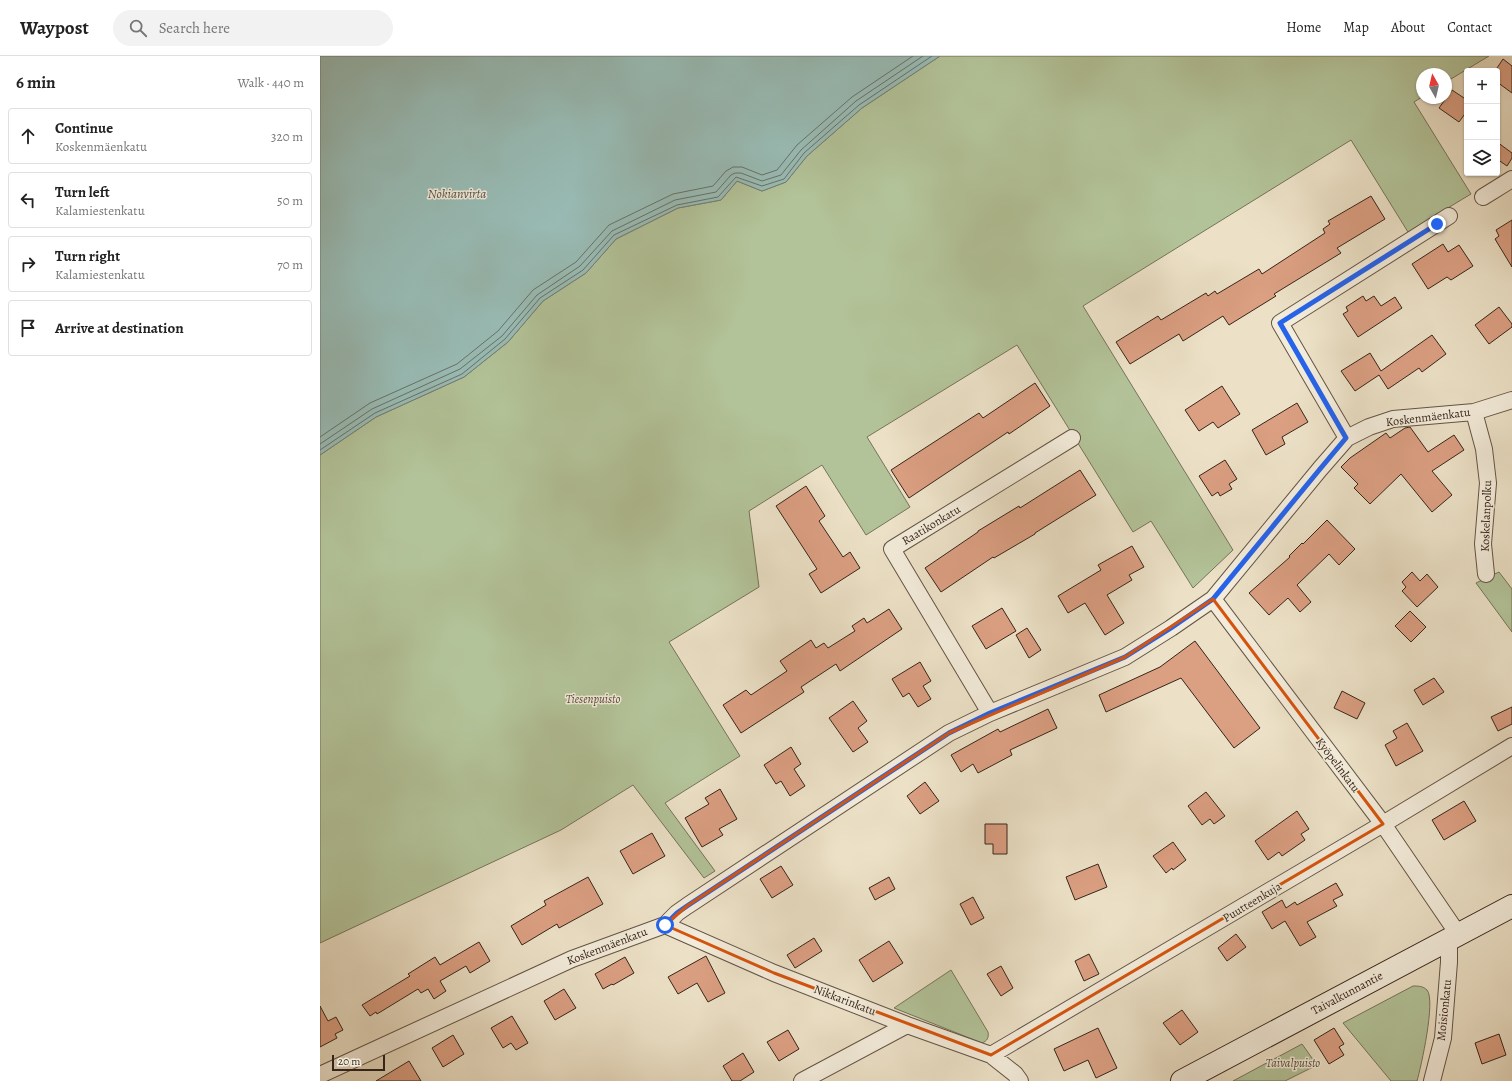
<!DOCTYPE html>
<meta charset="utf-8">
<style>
body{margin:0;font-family:Alegreya,serif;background:#f2f2f2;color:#222}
.controls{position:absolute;right:12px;top:12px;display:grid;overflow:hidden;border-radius:4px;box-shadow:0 1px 3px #0004}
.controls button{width:36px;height:36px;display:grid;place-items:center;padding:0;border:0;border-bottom:1px solid #e0e0e0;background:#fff;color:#222;font:20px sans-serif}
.compass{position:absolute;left:1096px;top:12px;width:36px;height:36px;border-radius:50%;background:#fff;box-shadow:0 1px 3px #0004;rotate:352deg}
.scale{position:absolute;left:12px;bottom:10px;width:53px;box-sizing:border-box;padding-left:4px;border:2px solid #37251a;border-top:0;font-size:11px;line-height:14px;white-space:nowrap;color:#37251a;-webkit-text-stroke:3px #f3ecdb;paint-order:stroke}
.stop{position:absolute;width:12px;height:12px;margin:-9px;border:3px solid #2563eb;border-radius:50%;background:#fff}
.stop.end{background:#2563eb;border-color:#fff;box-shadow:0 1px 4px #0008}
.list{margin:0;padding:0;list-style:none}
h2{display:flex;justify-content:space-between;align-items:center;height:52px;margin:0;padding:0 16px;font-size:17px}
h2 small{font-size:13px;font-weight:400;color:#767676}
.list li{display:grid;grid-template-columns:26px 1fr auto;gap:12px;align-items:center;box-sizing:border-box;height:56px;margin:0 8px 8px;padding:0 8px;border:1px solid #e0e0e0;border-radius:4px}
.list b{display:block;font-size:15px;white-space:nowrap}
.list p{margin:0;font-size:13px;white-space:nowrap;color:#767676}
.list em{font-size:13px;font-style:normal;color:#767676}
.icon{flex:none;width:22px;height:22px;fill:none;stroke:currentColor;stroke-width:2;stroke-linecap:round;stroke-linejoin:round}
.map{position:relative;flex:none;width:1192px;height:1025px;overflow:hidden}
header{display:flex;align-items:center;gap:24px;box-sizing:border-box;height:56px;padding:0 20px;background:#fff;border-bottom:1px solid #e0e0e0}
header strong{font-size:19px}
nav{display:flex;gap:22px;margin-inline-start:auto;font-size:14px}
.search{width:280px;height:36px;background:#f2f2f2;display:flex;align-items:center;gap:10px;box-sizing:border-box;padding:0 14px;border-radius:22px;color:#767676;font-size:15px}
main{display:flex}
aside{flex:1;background:#fff}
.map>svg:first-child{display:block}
</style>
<header>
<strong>Waypost</strong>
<div class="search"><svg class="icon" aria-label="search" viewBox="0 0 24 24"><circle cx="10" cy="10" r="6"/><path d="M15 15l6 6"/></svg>Search here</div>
<nav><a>Home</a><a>Map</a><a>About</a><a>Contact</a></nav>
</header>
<main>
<aside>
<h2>6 min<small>Walk · 440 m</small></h2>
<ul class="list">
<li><svg class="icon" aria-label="ahead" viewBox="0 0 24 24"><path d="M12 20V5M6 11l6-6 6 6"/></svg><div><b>Continue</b><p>Koskenmäenkatu</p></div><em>320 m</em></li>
<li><svg class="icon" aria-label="left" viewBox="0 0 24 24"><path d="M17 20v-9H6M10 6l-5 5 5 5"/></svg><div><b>Turn left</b><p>Kalamiestenkatu</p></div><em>50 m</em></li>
<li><svg class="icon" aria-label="right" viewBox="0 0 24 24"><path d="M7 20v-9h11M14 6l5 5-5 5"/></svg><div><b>Turn right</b><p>Kalamiestenkatu</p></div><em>70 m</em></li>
<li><svg class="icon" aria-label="arrive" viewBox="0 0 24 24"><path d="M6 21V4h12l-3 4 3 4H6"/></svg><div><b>Arrive at destination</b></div></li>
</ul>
</aside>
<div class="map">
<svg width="1192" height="1025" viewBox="0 0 1192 1025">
<rect width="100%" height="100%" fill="#ece1c7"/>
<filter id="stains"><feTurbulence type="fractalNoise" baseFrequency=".005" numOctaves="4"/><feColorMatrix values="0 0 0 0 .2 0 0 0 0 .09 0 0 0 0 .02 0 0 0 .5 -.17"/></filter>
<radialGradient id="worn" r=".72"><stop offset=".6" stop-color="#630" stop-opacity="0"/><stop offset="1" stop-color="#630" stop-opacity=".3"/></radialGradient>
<path fill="#b3c399" stroke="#75745a" d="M 620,0 L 1169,0 L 1126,26 L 1126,18 L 1102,18 L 1102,41 L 1094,46 L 1151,138 L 1088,176 L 1031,84 L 763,250 L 913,494 L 873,532 L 831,465 L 813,476 L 697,289 L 547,381 L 590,451 L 546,479 L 502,409 L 429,455 L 439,531 L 349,586 L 420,700 L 345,747 L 395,815 L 384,822 L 313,729 L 241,774 L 0,887 L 0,399 L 56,361 L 144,321 L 188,286 L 223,245 L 266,217 L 296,183 L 358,152 L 401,144 L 417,125 L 442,135 L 466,126 L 487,100 L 542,52 Z
M 1179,516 L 1192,533 L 1192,576 L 1156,527 Z
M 631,914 L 668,976 C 669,982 667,985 662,987 L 574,952 Z
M 1093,930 C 1098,930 1103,930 1107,934 C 1116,944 1101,1011 1097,1025 L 1071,1025 L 1023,967 Z
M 982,988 L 997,1009 L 965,1025 L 913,1025 Z"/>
<path fill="#99bdb7" stroke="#728078" d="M 0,0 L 620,0 L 542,52 L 487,100 L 466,126 L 442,135 L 417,125 L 401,144 L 358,152 L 296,183 L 266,217 L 223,245 L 188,286 L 144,321 L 56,361 L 0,399 Z"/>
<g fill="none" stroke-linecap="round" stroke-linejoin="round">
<path stroke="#687168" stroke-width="1" d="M 0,381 L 50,347 L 137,308 L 178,275 L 213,234 L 256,206 L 289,169 L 353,138 L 393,130 L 406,115 L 413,111 L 422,111 L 442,119 L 457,114 L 477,89 L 532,41 L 593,0
M 0,388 L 52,353 L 140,313 L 182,280 L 217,239 L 260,210 L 292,175 L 355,144 L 396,136 L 411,119 L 415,117 L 421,117 L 442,125 L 461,119 L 481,94 L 536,45 L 603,0
M 0,394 L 55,357 L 142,318 L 185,283 L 220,242 L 263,214 L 294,179 L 357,149 L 398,141 L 416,121 L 442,130 L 464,123 L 484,97 L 539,49 L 612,0"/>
</g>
<path fill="#db9f82" stroke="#37251a" d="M 1183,3 L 1192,10 L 1192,37 L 1177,26 L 1177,12 Z
M 1132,34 L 1147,44 L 1147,55 L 1139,66 L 1119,52 Z
M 1177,86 L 1192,97 L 1192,102 L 1187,110 L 1177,103 Z
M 1051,140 L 1065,163 L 1017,192 L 1021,197 L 954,238 L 956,240 L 909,269 L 903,260 L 863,285 L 859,278 L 810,308 L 796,286 L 838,260 L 841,264 L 886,237 L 888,240 L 895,235 L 897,238 L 939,213 L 942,218 L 1005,177 L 1003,173 L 1010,168 L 1008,165 Z
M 1192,164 L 1192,211 L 1175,183 L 1179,180 L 1176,174 Z
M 1123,188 L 1128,196 L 1139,189 L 1153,210 L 1131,224 L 1127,221 L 1108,233 L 1092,208 Z
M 1043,240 L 1046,245 L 1054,240 L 1061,250 L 1075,241 L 1082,252 L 1038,281 L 1023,258 L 1028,255 L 1026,251 Z
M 1179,251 L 1192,268 L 1192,271 L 1169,288 L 1155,269 Z
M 1112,279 L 1126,298 L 1102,316 L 1099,312 L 1068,333 L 1059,319 L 1035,335 L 1021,315 L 1050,297 L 1061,315 Z
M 715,327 L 730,350 L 689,378 L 688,376 L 589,442 L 571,414 L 659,357 L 663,362 Z
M 902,330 L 920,358 L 898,372 L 893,366 L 879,375 L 865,354 Z
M 977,347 L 988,366 L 962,381 L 965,388 L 946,399 L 932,374 Z
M 1090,371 L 1108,396 L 1134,379 L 1144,394 L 1112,415 L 1132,439 L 1112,456 L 1081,418 L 1050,448 L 1034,432 L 1038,428 L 1021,411 L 1030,402 L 1066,377 L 1070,382 L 1085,372 Z
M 905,404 L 917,423 L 909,428 L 912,433 L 900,440 L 898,436 L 892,440 L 879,420 Z
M 760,414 L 776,439 L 715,477 L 715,478 L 674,502 L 673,501 L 621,536 L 605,512 L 658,476 L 658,475 L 699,450 L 700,452 Z
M 486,430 L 505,460 L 499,465 L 523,501 L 530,496 L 540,512 L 501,537 L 489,518 L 497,513 L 456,450 Z
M 1007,464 L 1035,493 L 1019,509 L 1009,498 L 977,529 L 991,546 L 980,556 L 968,542 L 949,559 L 929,537 L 970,501 L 969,500 L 982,487 L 983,488 Z
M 812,490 L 824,511 L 809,519 L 812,524 L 787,539 L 804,567 L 785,579 L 765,547 L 748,557 L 738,540 L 781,514 L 778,509 Z
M 1092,516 L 1100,525 L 1107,518 L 1118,531 L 1097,551 L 1082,535 L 1086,531 L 1082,526 Z
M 682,552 L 696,575 L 666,593 L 652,570 Z
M 569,553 L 582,573 L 520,615 L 516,608 L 481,631 L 484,636 L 421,677 L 403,649 L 426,634 L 431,639 L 467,615 L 460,605 L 491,584 L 496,592 L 504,587 L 508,592 L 535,575 L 532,570 L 544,562 L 547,567 Z
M 1090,555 L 1106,571 L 1091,586 L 1075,570 Z
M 707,572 L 721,594 L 709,602 L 696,579 Z
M 875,585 L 940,672 L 914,692 L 861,622 L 786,656 L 779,639 L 840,611 Z
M 600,606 L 611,625 L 603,630 L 611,643 L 598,651 L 589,637 L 583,641 L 572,623 Z
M 1114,622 L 1124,636 L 1103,649 L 1094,634 Z
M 1022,635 L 1045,647 L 1037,663 L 1014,652 Z
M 533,645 L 547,665 L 538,672 L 548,686 L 533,696 L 509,662 Z
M 1192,651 L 1192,668 L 1178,675 L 1171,661 Z
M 728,653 L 737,672 L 690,694 L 692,699 L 658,717 L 653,708 L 641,716 L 631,699 L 678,673 L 680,676 Z
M 1087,667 L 1103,695 L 1076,710 L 1065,689 L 1077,682 L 1073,675 Z
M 471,691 L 481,708 L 474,713 L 485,730 L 470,740 L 461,725 L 456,728 L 444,709 Z
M 605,726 L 619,745 L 600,758 L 587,740 Z
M 400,733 L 417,763 L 399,773 L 403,779 L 382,791 L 365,762 L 389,748 L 385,742 Z
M 886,736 L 905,760 L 894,768 L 890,763 L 882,769 L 868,750 Z
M 1144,745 L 1156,765 L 1124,784 L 1112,764 Z
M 977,755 L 989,773 L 981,778 L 985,784 L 962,800 L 959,796 L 948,804 L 935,785 Z
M 665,768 L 687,768 L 687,798 L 673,798 L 673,788 L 665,788 Z
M 332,777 L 345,800 L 313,818 L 300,795 Z
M 853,786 L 866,804 L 853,814 L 852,812 L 846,817 L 833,800 Z
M 778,808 L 787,831 L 755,844 L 746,821 Z
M 461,810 L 473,829 L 452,842 L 440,823 Z
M 268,821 L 283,848 L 239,872 L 237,868 L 202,889 L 191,870 L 226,849 L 224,845 Z
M 569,821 L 575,833 L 555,844 L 549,832 Z
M 1016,827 L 1023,839 L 1013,844 L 1017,850 L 987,866 L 996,881 L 980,890 L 965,865 L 952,873 L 942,856 L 962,844 L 966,852 L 975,846 L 977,849 Z
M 653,841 L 664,862 L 651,869 L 640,848 Z
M 916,878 L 926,891 L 907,905 L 898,892 Z
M 494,882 L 502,895 L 475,912 L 467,899 Z
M 569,885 L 583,907 L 553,926 L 539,904 Z
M 159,886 L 170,905 L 150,917 L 146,910 L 120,925 L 126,935 L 114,943 L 108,933 L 101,937 L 98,933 L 57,958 L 56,956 L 50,960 L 42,949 L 90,920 L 88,918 L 115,901 L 120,909 Z
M 769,898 L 779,918 L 764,925 L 755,905 Z
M 386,900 L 405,937 L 388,946 L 377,927 L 358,938 L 348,921 Z
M 305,901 L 314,917 L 293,929 L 292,928 L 283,933 L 275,918 Z
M 681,910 L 693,932 L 681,940 L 667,918 Z
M 244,933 L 256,952 L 235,964 L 224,945 Z
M 0,950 L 8,965 L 16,961 L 23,974 L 15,978 L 17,982 L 0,991 Z
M 862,954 L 878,976 L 860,989 L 843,967 Z
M 192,960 L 208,987 L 196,994 L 191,987 L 183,992 L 171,972 Z
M 778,972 L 797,1012 L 776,1022 L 768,1004 L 744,1015 L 734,993 Z
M 1014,972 L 1024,988 L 1019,991 L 1024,999 L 1009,1008 L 994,984 Z
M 468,974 L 479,993 L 459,1005 L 447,986 Z
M 1179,978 L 1186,999 L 1162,1008 L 1155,987 Z
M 133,979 L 144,998 L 123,1011 L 112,992 Z
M 423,997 L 434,1016 L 420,1025 L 412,1025 L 403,1010 Z
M 89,1005 L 101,1025 L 56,1025 Z"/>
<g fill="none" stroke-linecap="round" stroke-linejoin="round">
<defs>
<path id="street" d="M 1163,141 L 1192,123
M 1154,356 L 1164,393 L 1168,427 L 1163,488 L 1166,518
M 1027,382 L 960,267 L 1129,160
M 893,543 L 1063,768 L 1138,878
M 670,657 L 572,493 L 752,382
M 345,869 L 454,917 L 587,969 L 671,999 L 695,1018 L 700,1025
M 671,999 L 1063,768 L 1192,690
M 0,1019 L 252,903 L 345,869 L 357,857 L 367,850 L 629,677 L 670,657 L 805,601 L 851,572 L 893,543 L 1000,413 L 1027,382 L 1049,371 L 1073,363 L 1154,356 L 1192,344
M 482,1025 L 587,969
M 1112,1025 L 1123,982 L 1129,906 L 1129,883"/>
<path id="secondary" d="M 862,1025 L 1192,850"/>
</defs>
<use href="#street" stroke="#645445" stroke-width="18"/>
<use href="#secondary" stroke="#37251a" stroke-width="24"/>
<use href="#street" stroke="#f3ecdb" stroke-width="16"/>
<use href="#secondary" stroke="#f3ecdb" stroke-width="22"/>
</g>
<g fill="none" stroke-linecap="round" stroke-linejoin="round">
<path stroke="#2563eb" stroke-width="5" d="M 345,869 L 357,857 L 367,850 L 629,677 L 670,657 L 805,601 L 851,572 L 893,543 L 1000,413 L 1026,382 L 960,267 L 1117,168"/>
</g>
<path fill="none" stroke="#d6540d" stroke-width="3" stroke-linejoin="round" d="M 893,543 L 1063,768 L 671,999 L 454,917 L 345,869 L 367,850 L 629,677 L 805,601 Z"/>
<g text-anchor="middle" stroke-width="3" stroke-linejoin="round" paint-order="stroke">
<g font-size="12" fill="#37251a" stroke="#f3ecdb">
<text transform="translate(1108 361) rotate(-7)" y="4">Koskenmäenkatu</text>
<text transform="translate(1166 460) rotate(-88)" y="4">Koskelanpolku</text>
<text transform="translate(611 469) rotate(-31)" y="4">Raatikonkatu</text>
<text transform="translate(1018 709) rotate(53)" y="4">Kyöpelinkatu</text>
<text transform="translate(932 846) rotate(-31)" y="4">Puutteenkuja</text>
<text transform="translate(287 890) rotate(-21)" y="4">Koskenmäenkatu</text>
<text transform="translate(1027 937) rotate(-28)" y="4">Taivalkunnantie</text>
<text transform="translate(525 944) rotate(21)" y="4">Nikkarinkatu</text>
<text transform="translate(1124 954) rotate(-84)" y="4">Moisionkatu</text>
</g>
<g font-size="12" font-style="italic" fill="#564c3a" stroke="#f3ecdb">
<text x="273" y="647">Tiesenpuisto</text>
<text x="973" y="1011">Taivalpuisto</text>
</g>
<g font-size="13" font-style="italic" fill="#545349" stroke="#f3ecdb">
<text x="137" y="142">Nokianvirta</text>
</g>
</g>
<rect width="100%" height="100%" filter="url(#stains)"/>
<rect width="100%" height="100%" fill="url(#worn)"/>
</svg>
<div class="controls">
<button>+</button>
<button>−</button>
<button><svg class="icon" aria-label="layers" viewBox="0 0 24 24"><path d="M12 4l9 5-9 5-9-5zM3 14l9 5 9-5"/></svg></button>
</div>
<svg class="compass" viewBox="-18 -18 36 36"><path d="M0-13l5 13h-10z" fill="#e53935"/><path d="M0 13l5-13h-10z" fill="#767676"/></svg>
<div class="scale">20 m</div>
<div class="stop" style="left:345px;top:869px"></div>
<div class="stop end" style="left:1117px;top:168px"></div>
</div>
</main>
